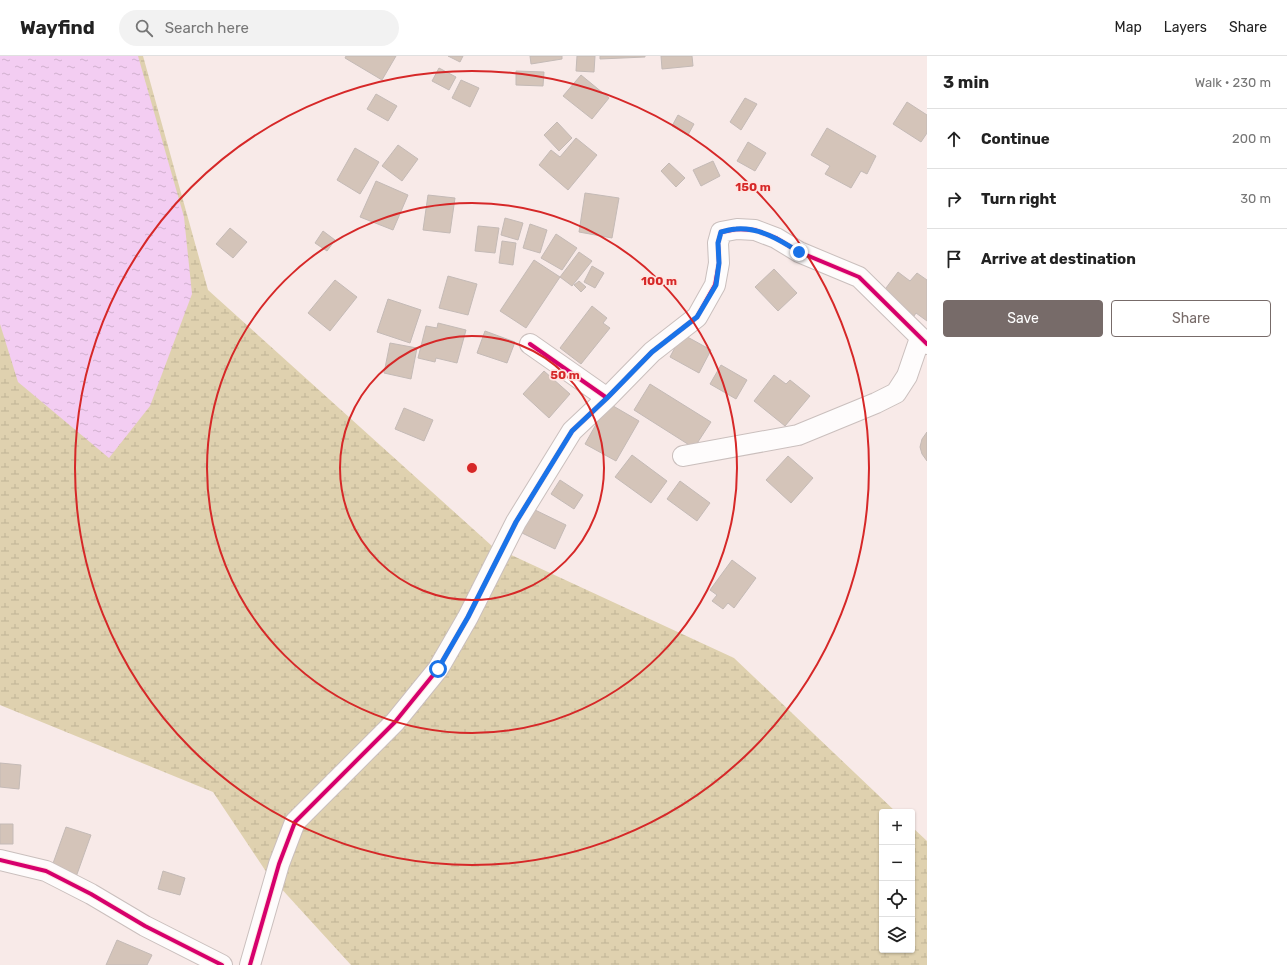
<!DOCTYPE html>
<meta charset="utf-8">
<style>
body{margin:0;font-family:Rubik,sans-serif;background:#f2f2f2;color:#222}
.controls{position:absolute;right:12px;bottom:12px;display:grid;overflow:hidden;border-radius:4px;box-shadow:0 1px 3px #0004}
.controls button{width:36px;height:36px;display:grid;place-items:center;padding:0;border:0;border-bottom:1px solid #e0e0e0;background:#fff;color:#222;font:20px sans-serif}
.stop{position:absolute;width:12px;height:12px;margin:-9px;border:3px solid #1a73e8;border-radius:50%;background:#fff}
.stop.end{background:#1a73e8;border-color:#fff;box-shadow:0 1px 4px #0008}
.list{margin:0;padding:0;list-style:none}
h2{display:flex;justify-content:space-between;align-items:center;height:52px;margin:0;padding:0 16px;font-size:17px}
h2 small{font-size:13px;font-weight:400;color:#767676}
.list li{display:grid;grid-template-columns:26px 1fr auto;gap:12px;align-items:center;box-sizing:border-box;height:60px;padding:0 16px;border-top:1px solid #e0e0e0}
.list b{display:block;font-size:15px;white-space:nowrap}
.list em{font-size:13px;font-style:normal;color:#767676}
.actions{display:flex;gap:8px;padding:12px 16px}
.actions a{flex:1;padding:9px 0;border:1px solid #776b69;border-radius:4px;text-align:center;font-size:14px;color:#776b69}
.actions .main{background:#776b69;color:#fff}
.icon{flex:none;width:22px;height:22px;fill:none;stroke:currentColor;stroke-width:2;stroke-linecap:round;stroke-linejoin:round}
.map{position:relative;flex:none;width:927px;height:909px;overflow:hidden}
header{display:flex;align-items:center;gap:24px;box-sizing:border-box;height:56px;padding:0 20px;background:#fff;border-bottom:1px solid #e0e0e0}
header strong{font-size:19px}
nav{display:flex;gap:22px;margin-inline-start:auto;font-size:14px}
.search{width:280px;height:36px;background:#f2f2f2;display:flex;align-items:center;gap:10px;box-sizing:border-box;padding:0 14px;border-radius:22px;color:#767676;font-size:15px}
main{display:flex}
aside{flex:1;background:#fff}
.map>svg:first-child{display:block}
</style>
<header>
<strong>Wayfind</strong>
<div class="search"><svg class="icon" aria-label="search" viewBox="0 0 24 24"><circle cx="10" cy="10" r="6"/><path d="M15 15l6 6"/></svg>Search here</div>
<nav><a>Map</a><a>Layers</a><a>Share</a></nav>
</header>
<main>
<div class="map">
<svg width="927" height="909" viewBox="0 0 927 909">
<defs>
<pattern id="wetland-marsh" width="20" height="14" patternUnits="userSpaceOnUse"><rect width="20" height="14" fill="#dfd1af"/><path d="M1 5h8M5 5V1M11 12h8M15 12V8" fill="none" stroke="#c0b396"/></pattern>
<pattern id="water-ripples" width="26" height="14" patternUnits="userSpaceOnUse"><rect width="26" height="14" fill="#f3cdf2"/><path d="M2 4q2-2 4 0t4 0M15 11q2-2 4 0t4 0" fill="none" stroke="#d1b0cf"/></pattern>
</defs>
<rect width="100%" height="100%" fill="#f8eae8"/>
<path fill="url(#wetland-marsh)" d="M 0,0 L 143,0 L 208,234 L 492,490 L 734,602 L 896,756 L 882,756 L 882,894 L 912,894 L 912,771 L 927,785 L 927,909 L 351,909 L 267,817 L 213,736 L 0,649 Z"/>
<path fill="url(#water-ripples)" d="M 0,0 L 138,0 L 184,161 L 192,238 L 150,350 L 109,402 L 18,326 L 0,268 Z"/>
<path fill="#d4c4b9" stroke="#c4bab6" d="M 346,0 L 396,0 L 382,24 L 345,2 Z
M 448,0 L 463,0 L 460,6 Z
M 530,0 L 562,0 L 562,3 L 531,8 Z
M 577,0 L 595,0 L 594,16 L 576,15 Z
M 600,0 L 645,0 L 645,1 L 600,3 Z
M 661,0 L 692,0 L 693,10 L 662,13 Z
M 439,12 L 456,21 L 449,34 L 432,25 Z
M 516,15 L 544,16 L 543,30 L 516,29 Z
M 581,19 L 609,42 L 592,63 L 563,40 Z
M 461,24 L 479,32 L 470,51 L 452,42 Z
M 376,38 L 397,50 L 388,65 L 367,53 Z
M 745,42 L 757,48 L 741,74 L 730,66 Z
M 907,46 L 927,59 L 927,77 L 921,86 L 893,68 Z
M 678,59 L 694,68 L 688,79 L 672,70 Z
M 557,66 L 572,82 L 559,95 L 544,79 Z
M 827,72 L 876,100 L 867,118 L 861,115 L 851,132 L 825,118 L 830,110 L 811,99 Z
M 576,82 L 597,99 L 568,134 L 539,109 L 551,94 L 560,101 Z
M 748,86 L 766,97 L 755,115 L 737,105 Z
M 398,89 L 418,103 L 402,125 L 382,110 Z
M 355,92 L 379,106 L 360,138 L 337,124 Z
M 713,105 L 720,120 L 701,130 L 693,114 Z
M 669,107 L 685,122 L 676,131 L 661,115 Z
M 376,125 L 408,139 L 393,174 L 360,161 Z
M 585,137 L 619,142 L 612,182 L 579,176 Z
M 428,139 L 455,142 L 450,177 L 423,174 Z
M 505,162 L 523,167 L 518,184 L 501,179 Z
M 530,168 L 547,174 L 540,197 L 523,192 Z
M 478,170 L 499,172 L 495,197 L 475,195 Z
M 230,172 L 247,186 L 233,202 L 216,188 Z
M 323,175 L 335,184 L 327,195 L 315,187 Z
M 556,178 L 577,192 L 562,214 L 541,202 Z
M 502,185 L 516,187 L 513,209 L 499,207 Z
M 579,196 L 592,205 L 572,230 L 560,221 Z
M 534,204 L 560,221 L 526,272 L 500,255 Z
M 592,210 L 604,217 L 595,232 L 584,226 Z
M 774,213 L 797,237 L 778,255 L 755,231 Z
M 898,216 L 910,225 L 917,217 L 927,224 L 927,265 L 916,257 L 912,263 L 880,240 Z
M 448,220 L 477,228 L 468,259 L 439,252 Z
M 335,224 L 357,241 L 330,275 L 308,257 Z
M 579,225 L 586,231 L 581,236 L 574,229 Z
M 388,243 L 421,254 L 410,287 L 377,276 Z
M 592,250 L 607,262 L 603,267 L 610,272 L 581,308 L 560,292 Z
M 438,267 L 466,274 L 457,307 L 436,302 L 435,306 L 418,302 L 426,270 L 437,272 Z
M 485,275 L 515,286 L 507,307 L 477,297 Z
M 682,278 L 711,294 L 699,317 L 670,301 Z
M 390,287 L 417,292 L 411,323 L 384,317 Z
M 721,309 L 747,324 L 736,343 L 710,328 Z
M 544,315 L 570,338 L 549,362 L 523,338 Z
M 774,319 L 786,328 L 790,324 L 810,340 L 785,370 L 754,345 Z
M 650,328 L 711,366 L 694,392 L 634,354 Z
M 608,347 L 639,365 L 616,405 L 585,388 Z
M 404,352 L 433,364 L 424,385 L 395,373 Z
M 927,376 L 927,405 L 922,398 L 920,391 L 922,383 Z
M 632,399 L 667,425 L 651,447 L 615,421 Z
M 788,400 L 813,422 L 791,447 L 766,424 Z
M 560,424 L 583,439 L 574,453 L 551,438 Z
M 680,425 L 710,447 L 697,465 L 667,443 Z
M 531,452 L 566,469 L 555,493 L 520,476 Z
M 732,504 L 756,522 L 734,552 L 728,547 L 723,553 L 712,545 L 717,539 L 710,534 Z
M 0,707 L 21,709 L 19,733 L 0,731 Z
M 0,768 L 13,768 L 13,788 L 0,788 Z
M 66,771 L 91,779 L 76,821 L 51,813 Z
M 163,815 L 185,822 L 180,839 L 158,833 Z
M 117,884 L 152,899 L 147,909 L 106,909 Z"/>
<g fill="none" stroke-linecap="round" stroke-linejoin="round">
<defs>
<path id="minor" d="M 530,288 L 607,342 L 652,296 L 697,261 L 715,229 L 719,207 L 718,187 L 721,176 L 737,173 L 755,174 L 776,182 L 799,196 L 859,221 L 927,288
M 683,400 L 798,379 L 876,347 L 896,337 L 907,320 L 920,282
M 0,804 L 46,815 L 91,838 L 145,870 L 222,909
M 250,909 L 279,808 L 295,766 L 395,666 L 438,613 L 468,561 L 516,466 L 572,375 L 607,342"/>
</defs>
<use href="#minor" stroke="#cabfbd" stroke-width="22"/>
<use href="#minor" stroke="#fefcfc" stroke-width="20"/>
<defs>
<path id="cycleway" d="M 530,288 L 607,342 L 652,296 L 697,261 L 715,229 L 719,207 L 718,187 L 721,176 L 737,173 L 755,174 L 776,182 L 799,196 L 859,221 L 927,288
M 0,804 L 46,815 L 91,838 L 145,870 L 222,909
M 250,909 L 279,808 L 295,766 L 395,666 L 438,613 L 468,561 L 516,466 L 572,375 L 607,342"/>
</defs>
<use href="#cycleway" stroke="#fee6e2" stroke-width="6"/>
<use href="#cycleway" stroke="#d6006c" stroke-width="4"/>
</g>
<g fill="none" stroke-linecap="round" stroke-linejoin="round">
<path stroke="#1a73e8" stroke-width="5" d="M 438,613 L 468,561 L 516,466 L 572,375 L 607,342 L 652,296 L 697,261 L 716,229 L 719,207 L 718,187 L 721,176 C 726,175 731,173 736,173 C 759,171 780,184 799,196"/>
</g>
<g fill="none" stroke="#d62828" stroke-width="2">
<circle cx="472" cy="412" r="132"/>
<circle cx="472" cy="412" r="265"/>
<circle cx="472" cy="412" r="397"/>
</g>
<circle cx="472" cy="412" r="6" fill="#d62828" stroke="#fee6e2" stroke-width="2"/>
<g font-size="12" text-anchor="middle" font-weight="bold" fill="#d62828" stroke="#fee6e2" stroke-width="3.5" stroke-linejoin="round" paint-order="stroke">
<text x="753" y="135">150 m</text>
<text x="659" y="229">100 m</text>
<text x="565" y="323">50 m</text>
</g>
</svg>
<div class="controls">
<button>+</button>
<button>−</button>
<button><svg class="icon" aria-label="locate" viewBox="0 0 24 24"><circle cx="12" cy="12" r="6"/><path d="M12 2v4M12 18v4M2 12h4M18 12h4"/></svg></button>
<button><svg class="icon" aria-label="layers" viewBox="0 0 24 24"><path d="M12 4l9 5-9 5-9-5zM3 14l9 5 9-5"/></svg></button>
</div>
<div class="stop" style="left:438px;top:613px"></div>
<div class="stop end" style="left:799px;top:196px"></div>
</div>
<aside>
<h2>3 min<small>Walk · 230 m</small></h2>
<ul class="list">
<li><svg class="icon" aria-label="ahead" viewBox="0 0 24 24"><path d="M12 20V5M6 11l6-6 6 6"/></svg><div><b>Continue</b></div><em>200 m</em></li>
<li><svg class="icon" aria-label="right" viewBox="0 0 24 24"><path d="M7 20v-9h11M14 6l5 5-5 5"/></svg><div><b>Turn right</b></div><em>30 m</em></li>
<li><svg class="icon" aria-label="arrive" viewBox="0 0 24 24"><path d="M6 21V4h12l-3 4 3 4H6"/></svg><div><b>Arrive at destination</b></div></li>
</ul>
<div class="actions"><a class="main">Save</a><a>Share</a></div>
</aside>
</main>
